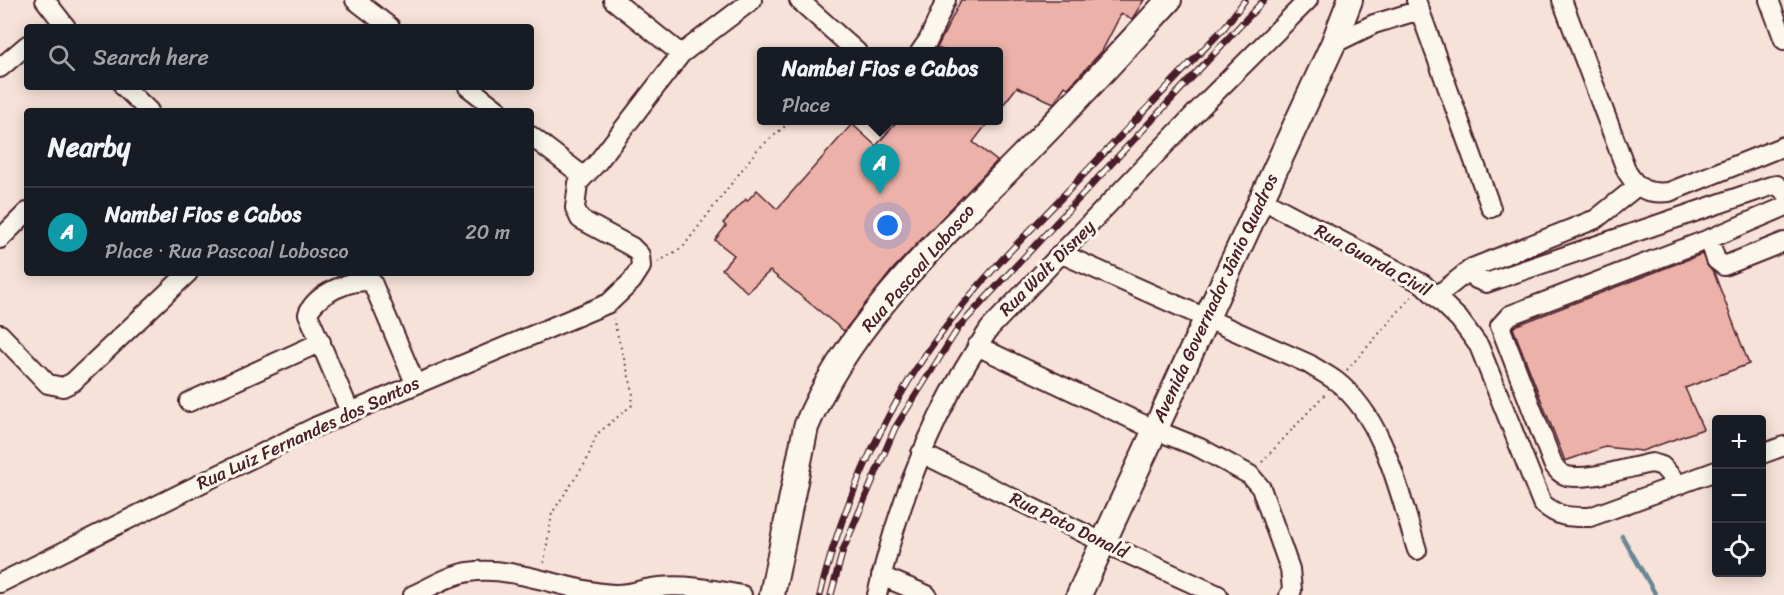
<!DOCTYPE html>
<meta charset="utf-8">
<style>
body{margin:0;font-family:Sriracha,sans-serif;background:#242831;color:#f1f3f6}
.controls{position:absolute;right:18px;bottom:18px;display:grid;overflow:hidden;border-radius:6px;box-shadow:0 3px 15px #0003}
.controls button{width:54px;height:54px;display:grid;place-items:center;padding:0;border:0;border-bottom:2px solid #363941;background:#171b24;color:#f1f3f6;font:30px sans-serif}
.you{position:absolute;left:888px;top:226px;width:21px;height:21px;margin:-15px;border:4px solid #fff;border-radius:50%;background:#1a73e8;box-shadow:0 0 0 9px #1a73e833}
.badge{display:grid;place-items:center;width:39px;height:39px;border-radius:50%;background:#2563eb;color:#fff;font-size:20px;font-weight:700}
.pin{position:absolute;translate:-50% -50px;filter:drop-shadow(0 2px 3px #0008)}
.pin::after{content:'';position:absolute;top:32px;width:21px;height:18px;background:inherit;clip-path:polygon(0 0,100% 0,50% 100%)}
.popup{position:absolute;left:757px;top:47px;width:246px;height:78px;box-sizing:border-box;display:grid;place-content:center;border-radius:6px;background:#171b24;filter:drop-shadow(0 2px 4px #0005);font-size:20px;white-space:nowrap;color:#9ea1a6}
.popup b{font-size:22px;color:#f1f3f6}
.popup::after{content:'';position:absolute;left:50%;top:100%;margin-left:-12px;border:12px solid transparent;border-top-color:#171b24}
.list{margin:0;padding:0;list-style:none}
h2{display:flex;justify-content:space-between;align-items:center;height:78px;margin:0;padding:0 24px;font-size:26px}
h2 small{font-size:20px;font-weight:400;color:#9ea1a6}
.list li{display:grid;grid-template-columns:39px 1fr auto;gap:18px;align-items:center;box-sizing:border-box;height:90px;padding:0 24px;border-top:2px solid #363941}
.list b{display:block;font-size:22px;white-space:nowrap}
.list p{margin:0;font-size:20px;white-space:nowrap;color:#9ea1a6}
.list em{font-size:20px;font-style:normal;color:#9ea1a6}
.icon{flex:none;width:33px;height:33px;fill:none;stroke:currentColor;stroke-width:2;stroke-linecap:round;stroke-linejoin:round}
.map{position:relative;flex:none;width:1784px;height:595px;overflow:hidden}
.search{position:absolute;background:#171b24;box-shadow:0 3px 15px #0003;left:24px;top:24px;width:510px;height:66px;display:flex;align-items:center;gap:15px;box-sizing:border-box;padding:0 21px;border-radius:6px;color:#9ea1a6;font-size:22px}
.panel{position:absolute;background:#171b24;box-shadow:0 3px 15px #0003;left:24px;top:108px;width:510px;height:168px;border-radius:6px}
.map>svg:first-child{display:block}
</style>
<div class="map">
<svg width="1784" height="595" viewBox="0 0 1784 595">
<rect width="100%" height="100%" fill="#f6e2d8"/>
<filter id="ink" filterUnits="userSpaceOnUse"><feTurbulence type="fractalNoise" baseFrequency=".0167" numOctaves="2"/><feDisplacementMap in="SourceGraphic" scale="12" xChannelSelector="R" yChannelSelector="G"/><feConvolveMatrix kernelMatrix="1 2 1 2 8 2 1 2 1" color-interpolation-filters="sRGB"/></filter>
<g filter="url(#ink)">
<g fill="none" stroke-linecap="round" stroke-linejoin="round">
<path stroke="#698794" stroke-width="4.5" d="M 1622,536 L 1656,595"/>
</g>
<path fill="#ecb2a9" stroke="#4a1f2b" stroke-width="1.5" d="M 961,0 L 1144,0 L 1132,19 L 1121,14 L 1102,51 L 1068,88 L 1065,86 L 1054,103 L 1017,87 L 999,110 L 999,51 L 945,51 L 937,48 Z
M 898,120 L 990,120 L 973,142 L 997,161 L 893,269 L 844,331 L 770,271 L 747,292 L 722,269 L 734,255 L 715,240 L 726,226 L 723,223 L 746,199 L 747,201 L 757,190 L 777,209 L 852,124 L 876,146 Z
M 1702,254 L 1706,264 L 1714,273 L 1749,364 L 1685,388 L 1703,429 L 1642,451 L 1605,447 L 1565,461 L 1513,328 L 1517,325 Z"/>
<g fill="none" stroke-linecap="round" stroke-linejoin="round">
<defs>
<path id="minor" d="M 45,0 L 66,27
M 355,0 L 390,27
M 613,0 L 681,54
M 799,0 L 857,52
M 1416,0 L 1491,208
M 1562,0 L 1627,172 C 1638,190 1648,194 1669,192 L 1784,146
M 1769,0 L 1784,40
M 1333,44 L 1374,24 L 1420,10
M 920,52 L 929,39 L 946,0
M 0,68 L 27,45
M 124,87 L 149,111
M 468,87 L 499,111
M 531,136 L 583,176
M 1636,187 L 1596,219 L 1472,268 L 1476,279 L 1486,283 L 1771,186 L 1777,185 L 1784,191
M 1261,199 L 1423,284 L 1459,319 L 1479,346 L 1542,503 C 1559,518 1568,517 1590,517 L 1716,471
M 0,239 L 27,212
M 1709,239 L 1716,260 L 1724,266 L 1784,242
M 1062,254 L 1309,364 C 1318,370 1328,375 1336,381 C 1386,420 1399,494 1417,550
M 1437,296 L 1472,268
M 0,334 L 48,384 L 63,387 L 73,382 L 188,273
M 977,346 L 1153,429 L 1200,448 L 1250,475 L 1261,488 L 1290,569 L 1292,590 L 1289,595
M 189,402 L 321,342
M 350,412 L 308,314 C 314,295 353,277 372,282 L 415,383
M 921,453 L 1104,543 L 1218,595
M 1762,454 L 1784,446
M 1679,485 L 1662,466 L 1652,463 C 1629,467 1589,481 1567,476 C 1560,474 1557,470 1553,464 L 1500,326 L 1510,315 L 1709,239 L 1784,207
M 881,576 L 927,595
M 0,583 L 315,427 L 609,303 L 632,281 L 641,267 L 640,255 L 632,247 L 580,219 L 575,208 L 578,183 L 597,163 L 681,54 L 752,0
M 413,595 C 431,587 449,575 469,572 C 517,565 566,592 614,594 C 631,595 643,588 659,587 C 687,584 715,590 742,595
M 877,595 C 899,499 934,409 990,328 L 1206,102 L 1308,0"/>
<path id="major" d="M 772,595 L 806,427 C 850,319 949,231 1029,149 C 1077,101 1123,50 1169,0
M 1079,595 L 1333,44 L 1350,0"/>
</defs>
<use href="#minor" stroke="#4a1f2b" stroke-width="22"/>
<use href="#major" stroke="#4a1f2b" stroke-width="28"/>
<path stroke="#4a1f2b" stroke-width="2" stroke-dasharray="1.5 4.5" stroke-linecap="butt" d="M 658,262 L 683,247 L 757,150 L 791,121
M 1347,370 L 1413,295
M 1262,462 L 1325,394
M 544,563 L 552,513 L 586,462 L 597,434 L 632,405 L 633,391 L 613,319"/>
<use href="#minor" stroke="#fbf7ec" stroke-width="18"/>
<use href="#major" stroke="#fbf7ec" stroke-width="24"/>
<defs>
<path id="rail" d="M 820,595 C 842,502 891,396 950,321 C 984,276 1024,237 1063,196 C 1116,140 1170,84 1224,28 L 1245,0
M 831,595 L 843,550 L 895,428 L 959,327 L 1264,0"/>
</defs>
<use href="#rail" stroke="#4a1f2b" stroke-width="7"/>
<use href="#rail" stroke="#fbf7ec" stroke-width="4.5" stroke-dasharray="14" stroke-linecap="butt"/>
</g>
</g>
<g text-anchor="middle" stroke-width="6" stroke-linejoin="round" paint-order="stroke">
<g font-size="18" fill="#4a1f2b" stroke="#fbf7ec">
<text transform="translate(1373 260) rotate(29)" y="6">Rua Guarda Civil</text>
<text transform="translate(918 268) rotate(-49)" y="6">Rua Pascoal Lobosco</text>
<text transform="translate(1047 268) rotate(-45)" y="6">Rua Walt Disney</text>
<text transform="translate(1215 298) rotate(-65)" y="6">Avenida Governador Jânio Quadros</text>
<text transform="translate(308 433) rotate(-25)" y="6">Rua Luiz Fernandes dos Santos</text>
<text transform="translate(1069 525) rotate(26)" y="6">Rua Pato Donald</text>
</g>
</g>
</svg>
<div class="controls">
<button>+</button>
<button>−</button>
<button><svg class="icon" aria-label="locate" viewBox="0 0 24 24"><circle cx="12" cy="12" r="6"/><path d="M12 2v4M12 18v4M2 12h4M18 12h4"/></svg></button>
</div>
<div class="you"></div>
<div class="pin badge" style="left:880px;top:194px;background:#0f9aa8">A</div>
<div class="popup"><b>Nambei Fios e Cabos</b>Place</div>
<div class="search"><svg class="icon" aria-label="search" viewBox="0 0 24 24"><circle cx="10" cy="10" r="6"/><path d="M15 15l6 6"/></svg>Search here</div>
<section class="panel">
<h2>Nearby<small></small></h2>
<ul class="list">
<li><span class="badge" style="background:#0f9aa8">A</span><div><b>Nambei Fios e Cabos</b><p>Place · Rua Pascoal Lobosco</p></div><em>20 m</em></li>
</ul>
</section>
</div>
